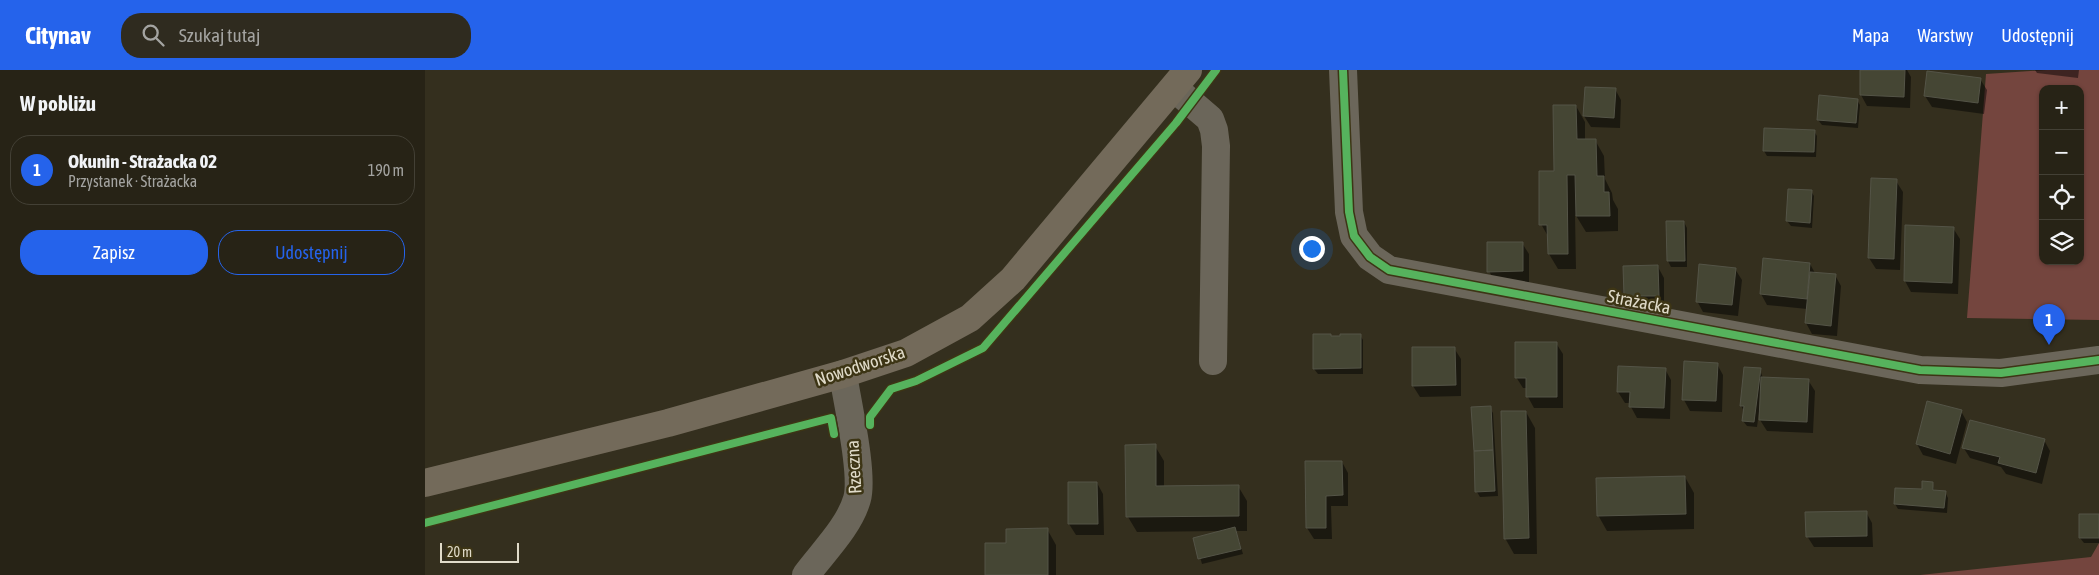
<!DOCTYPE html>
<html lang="pl">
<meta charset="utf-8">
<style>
body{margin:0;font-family:"Asap Condensed",sans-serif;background:#2f2b1f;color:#f1f3f6}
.controls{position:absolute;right:15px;top:15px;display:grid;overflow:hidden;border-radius:10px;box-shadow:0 1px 4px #0004}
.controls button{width:45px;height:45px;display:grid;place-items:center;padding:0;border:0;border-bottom:1px solid #434035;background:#272316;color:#f1f3f6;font:25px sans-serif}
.scale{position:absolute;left:15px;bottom:12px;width:79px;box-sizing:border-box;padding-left:5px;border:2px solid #e0dbc9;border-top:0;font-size:14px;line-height:18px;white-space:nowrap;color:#e0dbc9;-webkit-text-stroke:4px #3d3515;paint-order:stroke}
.you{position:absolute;left:886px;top:178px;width:18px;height:18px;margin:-12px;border:4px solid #fff;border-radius:50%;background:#1a73e8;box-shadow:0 0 0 8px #1a73e833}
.badge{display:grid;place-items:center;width:32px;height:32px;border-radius:50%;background:#2563eb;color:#fff;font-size:16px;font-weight:700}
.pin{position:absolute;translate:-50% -41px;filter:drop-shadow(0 1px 2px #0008)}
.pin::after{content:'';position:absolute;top:26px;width:18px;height:15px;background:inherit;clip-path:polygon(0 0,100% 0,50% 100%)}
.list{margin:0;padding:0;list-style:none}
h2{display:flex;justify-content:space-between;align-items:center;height:65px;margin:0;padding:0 20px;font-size:21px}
h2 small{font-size:16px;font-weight:400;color:#a4a4a1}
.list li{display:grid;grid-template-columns:32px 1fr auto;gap:15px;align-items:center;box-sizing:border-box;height:70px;margin:0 10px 10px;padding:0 10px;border:1px solid #434035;border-radius:20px}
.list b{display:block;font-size:19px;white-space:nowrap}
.list p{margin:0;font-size:16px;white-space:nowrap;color:#a4a4a1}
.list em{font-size:16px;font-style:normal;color:#a4a4a1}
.actions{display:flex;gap:10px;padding:15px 20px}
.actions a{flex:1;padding:11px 0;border:1px solid #2563eb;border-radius:20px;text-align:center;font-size:18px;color:#2563eb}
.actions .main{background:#2563eb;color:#fff}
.icon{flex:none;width:28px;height:28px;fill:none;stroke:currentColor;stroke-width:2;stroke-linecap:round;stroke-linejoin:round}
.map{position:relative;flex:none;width:1674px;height:505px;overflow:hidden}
header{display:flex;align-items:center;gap:30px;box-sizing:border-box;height:70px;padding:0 25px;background:#2563eb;color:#fff}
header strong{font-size:24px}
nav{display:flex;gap:28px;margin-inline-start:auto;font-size:18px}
.search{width:350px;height:45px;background:#2f2b1f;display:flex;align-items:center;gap:12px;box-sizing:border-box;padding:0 18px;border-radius:20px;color:#a4a4a1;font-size:19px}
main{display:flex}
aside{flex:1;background:#272316}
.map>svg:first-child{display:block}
</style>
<header>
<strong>Citynav</strong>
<div class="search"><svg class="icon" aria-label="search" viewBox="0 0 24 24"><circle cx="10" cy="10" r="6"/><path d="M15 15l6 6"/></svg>Szukaj tutaj</div>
<nav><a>Mapa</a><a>Warstwy</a><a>Udostępnij</a></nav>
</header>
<main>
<aside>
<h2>W pobliżu<small></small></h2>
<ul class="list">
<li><span class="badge">1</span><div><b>Okunin - Strażacka 02</b><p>Przystanek · Strażacka</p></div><em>190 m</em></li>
</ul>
<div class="actions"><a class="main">Zapisz</a><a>Udostępnij</a></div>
</aside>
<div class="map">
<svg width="1674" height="505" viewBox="0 0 1674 505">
<rect width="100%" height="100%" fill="#342f1e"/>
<path fill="#74453e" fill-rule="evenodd" d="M 1622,0 L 1674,0 L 1674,250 L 1542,248 L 1561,4 ZM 1618,19 L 1655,19 L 1655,191 L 1618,191 Z
M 1674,473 L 1674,505 L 1495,505 L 1666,487 Z"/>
<path fill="#0007" d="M 1437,0 L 1482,0 L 1486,7 L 1485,38 L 1442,36 L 1436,25 Z
M 1610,0 L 1654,0 L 1653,8 L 1612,3 Z
M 1555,9 L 1562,20 L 1559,44 L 1507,37 L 1500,26 Z
M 1190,19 L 1196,30 L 1195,58 L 1166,57 L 1159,46 Z
M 1432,30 L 1435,35 L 1433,58 L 1397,55 L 1393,50 Z
M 1151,36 L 1160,52 L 1160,70 L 1170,70 L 1179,86 L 1180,109 L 1187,123 L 1188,130 L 1193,139 L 1193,161 L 1161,162 L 1150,144 L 1151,199 L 1133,199 L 1124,184 L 1124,168 L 1116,154 Z
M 1389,61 L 1392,66 L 1391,87 L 1342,86 L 1339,81 Z
M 1471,111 L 1478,122 L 1475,200 L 1451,199 L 1444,188 Z
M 1386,121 L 1389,126 L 1387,158 L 1366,156 L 1362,151 Z
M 1242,152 L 1259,152 L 1262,158 L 1262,197 L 1246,197 L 1243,191 Z
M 1528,158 L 1535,169 L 1533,224 L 1486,222 L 1480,211 Z
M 1097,173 L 1104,184 L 1104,212 L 1070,212 L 1064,201 Z
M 1385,194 L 1390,203 L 1410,205 L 1416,216 L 1412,266 L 1387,264 L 1381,253 L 1382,239 L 1342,235 L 1336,224 Z
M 1233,197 L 1239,208 L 1239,236 L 1206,236 L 1200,225 Z
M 1310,199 L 1317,210 L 1313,246 L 1278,242 L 1272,231 Z
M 935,265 L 938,270 L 938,304 L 893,304 L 889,299 L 907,267 Z
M 1131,273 L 1138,284 L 1138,338 L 1109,338 L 1103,327 L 1103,318 L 1098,318 L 1091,307 Z
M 1029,278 L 1036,289 L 1036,326 L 995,327 L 988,316 L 988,279 Z
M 1292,294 L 1298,305 L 1297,342 L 1265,341 L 1259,330 Z
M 1240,299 L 1246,310 L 1245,349 L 1212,348 L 1206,337 L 1206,333 L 1200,333 L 1193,322 Z
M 1335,300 L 1338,308 L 1383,310 L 1390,321 L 1388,363 L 1342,361 L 1335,350 L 1336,342 L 1334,342 L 1332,357 L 1322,356 L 1318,351 L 1319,341 L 1316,336 Z
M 1065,338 L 1068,343 L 1073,426 L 1055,427 L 1052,422 Z
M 1536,341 L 1542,352 L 1531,394 L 1498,385 L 1492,374 Z
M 1101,342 L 1110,358 L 1112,484 L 1089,484 L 1080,468 Z
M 1619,370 L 1625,381 L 1617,414 L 1581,404 L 1576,397 L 1545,388 L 1538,377 Z
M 730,376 L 739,391 L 739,417 L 813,416 L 822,431 L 822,461 L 811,461 L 818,484 L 777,494 L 770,469 L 796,461 L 712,462 L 703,447 Z
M 917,392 L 923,403 L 923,436 L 906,436 L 907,469 L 889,469 L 882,458 Z
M 1260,407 L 1269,423 L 1269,459 L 1182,461 L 1173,445 Z
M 644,413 L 672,413 L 678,424 L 679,465 L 651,465 L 644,454 Z
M 1507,413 L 1510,422 L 1520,422 L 1523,428 L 1522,443 L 1473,439 L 1470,434 L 1498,421 Z
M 1441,442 L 1447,453 L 1448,477 L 1389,477 L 1382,466 Z
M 1674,445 L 1674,473 L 1659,473 L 1655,468 Z
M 622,459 L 631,475 L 631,505 L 562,505 L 582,474 Z"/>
<path fill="#454634" stroke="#545447" d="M 1435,0 L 1480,0 L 1479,27 L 1435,25 Z
M 1502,1 L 1556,8 L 1553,33 L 1499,26 Z
M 1160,17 L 1191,18 L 1189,48 L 1158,46 Z
M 1394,25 L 1433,29 L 1431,53 L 1392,50 Z
M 1128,35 L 1151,35 L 1152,69 L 1171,69 L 1172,106 L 1179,106 L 1179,122 L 1184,122 L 1185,146 L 1151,146 L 1150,105 L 1142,105 L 1143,184 L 1123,184 L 1122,155 L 1114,155 L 1114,101 L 1129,101 Z
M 1339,58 L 1390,60 L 1389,82 L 1338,81 Z
M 1446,108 L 1472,109 L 1469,189 L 1443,188 Z
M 1363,119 L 1387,120 L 1385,153 L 1361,151 Z
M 1241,151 L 1259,151 L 1260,191 L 1242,191 Z
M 1480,155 L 1529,157 L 1527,213 L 1479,211 Z
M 1062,172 L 1098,172 L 1098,201 L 1062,202 Z
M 1338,188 L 1385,193 L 1382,229 L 1335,224 Z
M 1274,194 L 1311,198 L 1307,235 L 1271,232 Z
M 1233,195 L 1234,226 L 1199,226 L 1198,196 Z
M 1385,202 L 1411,204 L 1406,256 L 1380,253 Z
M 888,264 L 906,264 L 906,266 L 915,266 L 915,264 L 936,264 L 936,298 L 888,299 Z
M 1090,272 L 1132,272 L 1132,327 L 1101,327 L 1101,308 L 1090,308 Z
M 987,277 L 1030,277 L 1031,315 L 987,316 Z
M 1259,291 L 1293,293 L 1291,331 L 1257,330 Z
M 1193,296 L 1241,298 L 1239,338 L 1204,337 L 1205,322 L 1192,322 Z
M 1319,297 L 1336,298 L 1329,352 L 1317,351 L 1319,336 L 1315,336 Z
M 1336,307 L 1384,309 L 1382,352 L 1334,350 Z
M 1502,331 L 1537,340 L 1525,384 L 1491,374 Z
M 1066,336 L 1068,380 L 1049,381 L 1046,337 Z
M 1076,341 L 1101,341 L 1104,468 L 1079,469 Z
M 1545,350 L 1620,369 L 1611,403 L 1573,393 L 1575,387 L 1537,378 Z
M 731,374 L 731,416 L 814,415 L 814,446 L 701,447 L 700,375 Z
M 1068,380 L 1070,421 L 1050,422 L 1049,381 Z
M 880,391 L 917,391 L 918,425 L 901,426 L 901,458 L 881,458 Z
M 1260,406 L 1261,444 L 1172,446 L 1171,408 Z
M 1497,411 L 1508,412 L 1508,420 L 1521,421 L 1519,438 L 1469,434 L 1470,418 L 1497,419 Z
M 643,412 L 672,412 L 673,454 L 643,454 Z
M 1442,441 L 1442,466 L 1381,467 L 1380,442 Z
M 1654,444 L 1674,444 L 1674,468 L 1654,468 Z
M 810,457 L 816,479 L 773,489 L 768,468 Z
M 623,458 L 623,505 L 560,505 L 560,473 L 581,473 L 581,459 Z"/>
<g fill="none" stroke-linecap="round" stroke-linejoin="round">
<path stroke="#6b665a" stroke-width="28" d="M 918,0 L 924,142 L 929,166 L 945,187 L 964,200 L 1495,300 L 1576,303 L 1674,290
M 749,18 L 785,49 L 789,60 L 791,76 L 788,291
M 381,505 C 398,482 424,457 432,429 C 439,404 422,332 418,304"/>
<path stroke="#736a5a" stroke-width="28" d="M 0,413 L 243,353 L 418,304 L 481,283 L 545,248 L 588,209 L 763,0"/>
<defs>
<path id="cycleway" d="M 918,0 L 924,142 L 929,166 L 945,187 L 964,200 L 1495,300 L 1576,303 L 1674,290
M 445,355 L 445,347 L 466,319 L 491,311 L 558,278 L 751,53 L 791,0
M 0,453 L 406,348 L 409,364"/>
</defs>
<use href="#cycleway" stroke="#3d3515" stroke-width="11"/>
<use href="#cycleway" stroke="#56b35d" stroke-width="8"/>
</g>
<g text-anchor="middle" stroke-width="5" stroke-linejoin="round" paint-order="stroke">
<g font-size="18" fill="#e0dbc9" stroke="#3d3515">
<text transform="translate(1214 232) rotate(11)" y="6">Strażacka</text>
<text transform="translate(435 296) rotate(-18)" y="6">Nowodworska</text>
<text transform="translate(429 397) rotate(-93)" y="6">Rzeczna</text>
</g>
</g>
</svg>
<div class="controls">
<button>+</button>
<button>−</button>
<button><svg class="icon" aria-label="locate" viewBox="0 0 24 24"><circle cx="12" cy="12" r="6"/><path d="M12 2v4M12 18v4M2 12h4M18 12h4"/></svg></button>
<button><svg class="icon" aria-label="layers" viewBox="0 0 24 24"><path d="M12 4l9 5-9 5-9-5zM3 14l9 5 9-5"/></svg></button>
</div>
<div class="scale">20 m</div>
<div class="you"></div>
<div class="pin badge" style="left:1624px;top:275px">1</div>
</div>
</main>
